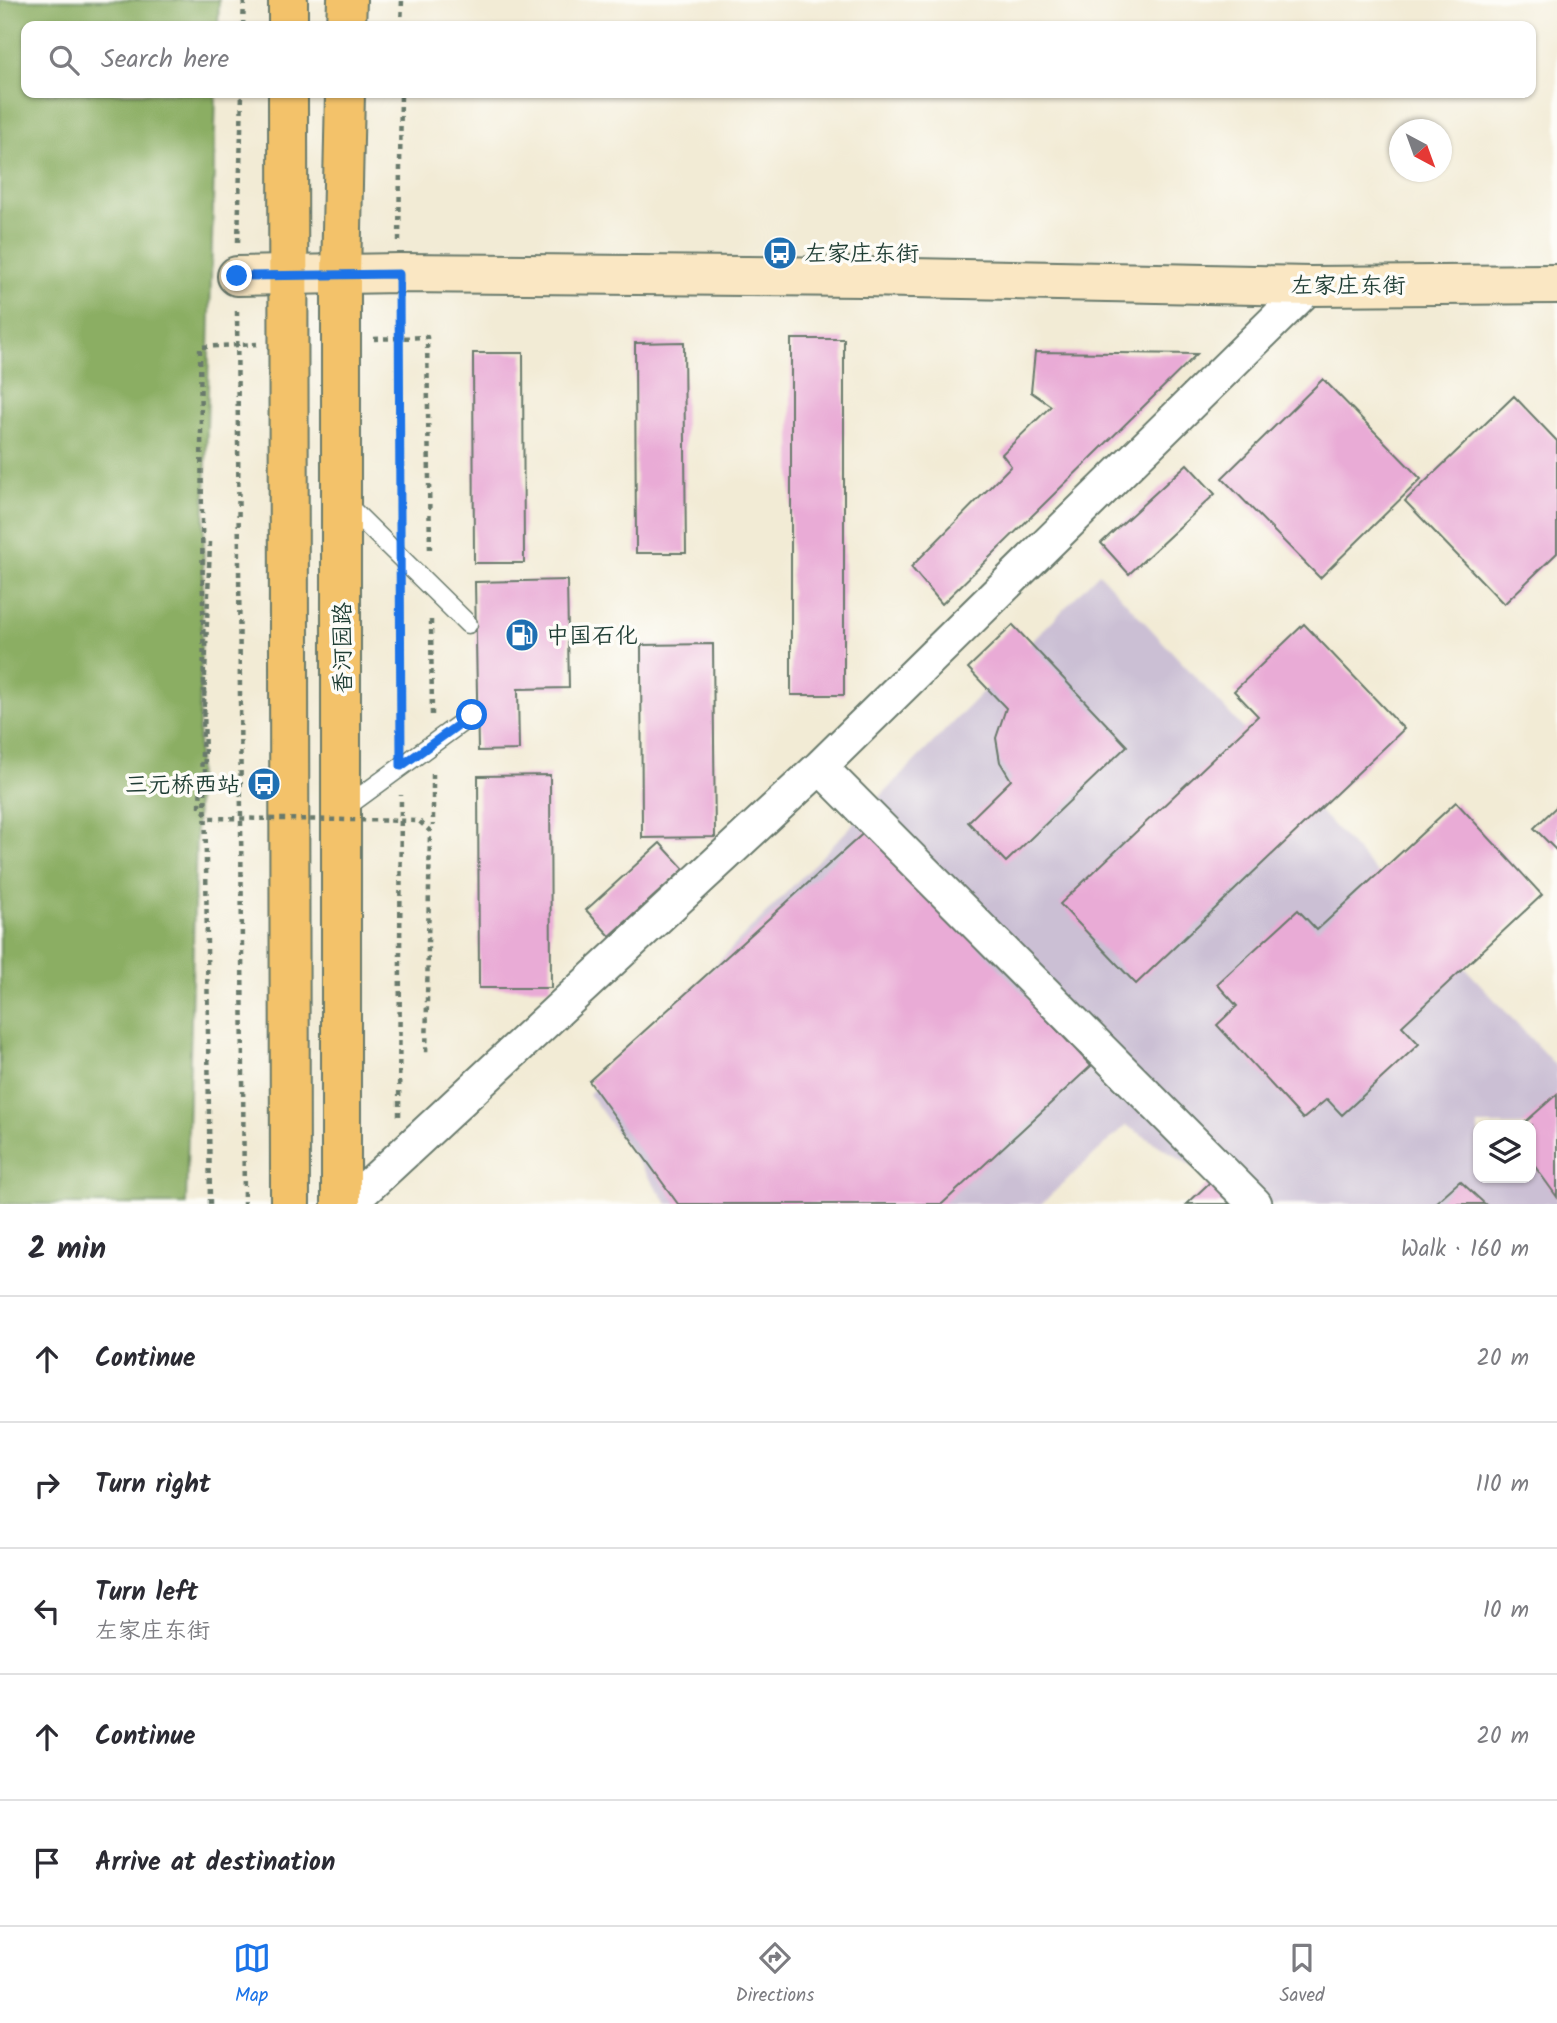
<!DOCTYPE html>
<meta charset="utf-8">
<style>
body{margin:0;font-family:Kalam,"LXGW WenKai TC",sans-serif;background:#f2f2f3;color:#2b2b33}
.controls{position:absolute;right:21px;bottom:21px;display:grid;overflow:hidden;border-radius:14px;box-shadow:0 2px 5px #0004}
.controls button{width:63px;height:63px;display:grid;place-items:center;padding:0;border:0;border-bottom:2px solid #e1e1e2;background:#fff;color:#2b2b33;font:35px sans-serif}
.compass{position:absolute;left:1389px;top:119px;width:63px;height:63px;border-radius:50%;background:#fff;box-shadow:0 2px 5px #0004;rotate:139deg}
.stop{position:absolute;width:21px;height:21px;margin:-16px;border:5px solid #1a73e8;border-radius:50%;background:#fff}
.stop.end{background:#1a73e8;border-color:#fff;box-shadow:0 2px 7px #0008}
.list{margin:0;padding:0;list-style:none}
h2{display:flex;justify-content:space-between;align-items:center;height:91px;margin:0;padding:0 28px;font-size:30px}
h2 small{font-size:23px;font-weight:400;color:#7c7c81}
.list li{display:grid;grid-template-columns:46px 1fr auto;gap:21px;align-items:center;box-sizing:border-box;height:126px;padding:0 28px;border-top:2px solid #e1e1e2}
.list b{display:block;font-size:26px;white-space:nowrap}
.list p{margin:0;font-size:23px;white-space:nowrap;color:#7c7c81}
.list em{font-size:23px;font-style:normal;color:#7c7c81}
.icon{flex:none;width:38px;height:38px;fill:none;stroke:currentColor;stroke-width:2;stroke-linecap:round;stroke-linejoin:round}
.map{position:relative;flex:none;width:1557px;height:1204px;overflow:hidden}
.search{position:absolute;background:#fff;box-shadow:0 2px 5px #0004;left:21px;right:21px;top:21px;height:77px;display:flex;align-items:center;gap:18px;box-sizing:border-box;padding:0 24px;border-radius:14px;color:#7c7c81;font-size:26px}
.sheet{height:721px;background:#fff}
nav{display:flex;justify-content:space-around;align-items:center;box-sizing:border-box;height:98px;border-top:2px solid #e1e1e2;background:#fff;font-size:19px;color:#7c7c81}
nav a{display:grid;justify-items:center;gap:4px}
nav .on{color:#1a73e8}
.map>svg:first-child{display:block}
</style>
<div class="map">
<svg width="1557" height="1204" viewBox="0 0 1557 1204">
<rect width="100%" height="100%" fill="#fdfcf7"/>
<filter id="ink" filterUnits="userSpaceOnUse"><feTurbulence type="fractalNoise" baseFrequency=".0143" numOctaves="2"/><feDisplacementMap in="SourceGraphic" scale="14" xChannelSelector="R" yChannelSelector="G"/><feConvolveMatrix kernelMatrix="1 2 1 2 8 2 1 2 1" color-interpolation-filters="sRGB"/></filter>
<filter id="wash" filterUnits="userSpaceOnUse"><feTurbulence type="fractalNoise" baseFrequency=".00686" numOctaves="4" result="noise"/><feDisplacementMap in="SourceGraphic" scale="28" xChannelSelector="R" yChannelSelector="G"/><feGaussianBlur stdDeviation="1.57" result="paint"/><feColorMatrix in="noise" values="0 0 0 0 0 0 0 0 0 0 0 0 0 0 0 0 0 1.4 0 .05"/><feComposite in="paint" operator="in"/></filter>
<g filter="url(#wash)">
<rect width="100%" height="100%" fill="#f2ebd5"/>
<path fill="#cbbfd4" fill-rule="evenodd" d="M 1099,573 L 1557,1067 L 1557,1204 L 1252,1204 L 1126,1125 L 1041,1204 L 668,1204 L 589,1094 ZM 1478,1125 L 1531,1125 L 1531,1178 L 1478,1178 Z"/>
<path fill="#8bae63" stroke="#55764c" stroke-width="2" d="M 0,0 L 219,0 L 218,26 L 26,26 L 26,93 L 216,93 L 186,1204 L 0,1204 Z"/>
<g id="blocks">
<path fill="#e9abd6" d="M 791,339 L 844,339 L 844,695 L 791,695 Z
M 684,342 L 686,553 L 636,553 L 635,343 Z
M 1035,352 L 1197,354 L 942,604 L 911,567 L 1011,466 L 1002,454 L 1051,406 L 1031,392 Z
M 473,353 L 523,353 L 524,563 L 474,563 Z
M 1323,379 L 1421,479 L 1320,578 L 1222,478 Z
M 1514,396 L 1557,441 L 1557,553 L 1504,604 L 1405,501 Z
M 1187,464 L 1215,494 L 1129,574 L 1101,543 Z
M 567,580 L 569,688 L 518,689 L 519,750 L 478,751 L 475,582 Z
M 1304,624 L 1404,729 L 1136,984 L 1060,904 L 1258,716 L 1234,691 Z
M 1013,625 L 1127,746 L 1006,862 L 968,822 L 1011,780 L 1000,762 L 996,738 L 1006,708 L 968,668 Z
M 713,644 L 715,837 L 642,838 L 641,645 Z
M 550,775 L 551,988 L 479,988 L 478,776 Z
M 1456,802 L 1542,895 L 1402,1026 L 1419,1044 L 1342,1115 L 1327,1099 L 1303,1119 L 1217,1025 L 1237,1006 L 1217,984 L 1298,910 L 1317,930 Z
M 1557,806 L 1557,851 L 1534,828 Z
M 868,829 L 1091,1066 L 942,1204 L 678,1204 L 589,1081 Z
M 660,843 L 684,869 L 610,936 L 586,910 Z
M 1557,1094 L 1557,1197 L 1531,1161 L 1531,1125 L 1522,1125 Z
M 1223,1170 L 1254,1204 L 1187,1204 Z
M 1460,1181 L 1485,1204 L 1434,1204 Z"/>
</g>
</g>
<g filter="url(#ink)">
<use href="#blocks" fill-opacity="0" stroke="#697a6c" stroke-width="2"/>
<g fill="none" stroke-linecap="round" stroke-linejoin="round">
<defs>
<path id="lane" d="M 343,501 L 468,624
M 342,810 L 472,715"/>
<path id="street" d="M 820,767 L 1255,1204
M 349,1204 L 820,767 L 1310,286"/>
<path id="secondary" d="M 237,276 L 399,273 L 862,277 L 1310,286 L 1557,284"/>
<path id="highway" d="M 288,26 L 288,0
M 346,26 L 347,0
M 288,93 L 290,1204
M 341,1204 L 341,276 L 345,93"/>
</defs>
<use href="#lane" stroke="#697a6c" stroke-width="21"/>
<use href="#street" stroke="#697a6c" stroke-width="37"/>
<use href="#secondary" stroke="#697a6c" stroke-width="42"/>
<use href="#highway" stroke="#697a6c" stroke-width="42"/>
<path stroke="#697a6c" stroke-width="4.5" stroke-dasharray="5 5" stroke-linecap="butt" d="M 243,26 L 244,0
M 401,26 L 402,0
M 399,241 L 401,93
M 238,242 L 242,93
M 399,305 L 400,524
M 237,311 L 244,1204
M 374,339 L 427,337 L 430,552
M 400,592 L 401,738
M 431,620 L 432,716
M 433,774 L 433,826
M 399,1116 L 401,795
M 210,1204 L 200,347 L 257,344"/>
<use href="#lane" stroke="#fff" stroke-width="18"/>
<use href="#street" stroke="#fff" stroke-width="33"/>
<use href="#secondary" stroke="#fae7c3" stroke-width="38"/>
<use href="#highway" stroke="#f3c26a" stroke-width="38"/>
<path stroke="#697a6c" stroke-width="4.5" stroke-dasharray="5 5" stroke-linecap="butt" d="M 210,542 L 200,806 L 210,818 L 419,821 L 430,831 L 426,1057"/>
</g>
</g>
<g fill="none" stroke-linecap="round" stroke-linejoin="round" filter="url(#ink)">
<path stroke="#1a73e8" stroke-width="9" d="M 237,276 L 399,274 L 401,766 L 472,715"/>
</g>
<defs>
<symbol id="bus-disc" viewBox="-11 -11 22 22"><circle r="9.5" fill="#1f6fb2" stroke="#fdfcf7"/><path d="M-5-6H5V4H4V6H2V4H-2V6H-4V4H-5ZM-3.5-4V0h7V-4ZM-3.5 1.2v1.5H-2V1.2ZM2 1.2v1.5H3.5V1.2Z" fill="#fff"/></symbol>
<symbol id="fuel-disc" viewBox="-11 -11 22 22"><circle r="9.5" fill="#1f6fb2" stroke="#fdfcf7"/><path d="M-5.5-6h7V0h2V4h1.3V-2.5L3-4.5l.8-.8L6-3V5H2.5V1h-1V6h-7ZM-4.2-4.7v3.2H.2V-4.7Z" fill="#fff"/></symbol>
</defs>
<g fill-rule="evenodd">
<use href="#bus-disc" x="761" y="234" width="38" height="38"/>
<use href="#fuel-disc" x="503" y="616" width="38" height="38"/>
<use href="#bus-disc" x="245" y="765" width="38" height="38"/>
</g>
<g text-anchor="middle" stroke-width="7" stroke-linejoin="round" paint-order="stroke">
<g font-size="23" fill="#1f3d34" stroke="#fdfcf7" text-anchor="start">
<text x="804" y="261">左家庄东街</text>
<text x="546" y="643">中国石化</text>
<text x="240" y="792" text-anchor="end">三元桥西站</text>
</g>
<g font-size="23" fill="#1f3d34" stroke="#fdfcf7">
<text x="1348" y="293">左家庄东街</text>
<text transform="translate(342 648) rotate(-90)" y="8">香河园路</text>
</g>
</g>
</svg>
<div class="controls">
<button><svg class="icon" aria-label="layers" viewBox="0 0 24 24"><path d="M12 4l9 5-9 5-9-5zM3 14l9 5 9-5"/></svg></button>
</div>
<svg class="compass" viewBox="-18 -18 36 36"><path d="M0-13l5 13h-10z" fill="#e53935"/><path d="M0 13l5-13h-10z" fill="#7c7c81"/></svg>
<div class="stop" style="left:472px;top:715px"></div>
<div class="stop end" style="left:237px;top:276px"></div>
<div class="search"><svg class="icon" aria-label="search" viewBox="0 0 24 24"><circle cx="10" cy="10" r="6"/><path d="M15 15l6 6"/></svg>Search here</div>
</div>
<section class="sheet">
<h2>2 min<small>Walk · 160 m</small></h2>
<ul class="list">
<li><svg class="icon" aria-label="ahead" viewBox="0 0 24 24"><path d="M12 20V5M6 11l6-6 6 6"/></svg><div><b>Continue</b></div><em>20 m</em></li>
<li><svg class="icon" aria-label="right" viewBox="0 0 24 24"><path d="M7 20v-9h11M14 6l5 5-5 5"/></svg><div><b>Turn right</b></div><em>110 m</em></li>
<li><svg class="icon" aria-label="left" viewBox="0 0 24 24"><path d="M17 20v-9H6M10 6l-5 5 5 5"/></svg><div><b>Turn left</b><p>左家庄东街</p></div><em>10 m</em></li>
<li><svg class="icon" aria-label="ahead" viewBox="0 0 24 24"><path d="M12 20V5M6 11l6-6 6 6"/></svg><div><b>Continue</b></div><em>20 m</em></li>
<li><svg class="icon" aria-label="arrive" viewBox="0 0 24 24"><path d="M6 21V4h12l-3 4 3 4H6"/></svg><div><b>Arrive at destination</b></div></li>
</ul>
</section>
<nav>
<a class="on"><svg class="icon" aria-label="map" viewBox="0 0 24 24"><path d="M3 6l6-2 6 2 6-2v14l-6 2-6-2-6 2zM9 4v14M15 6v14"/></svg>Map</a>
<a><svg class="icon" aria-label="directions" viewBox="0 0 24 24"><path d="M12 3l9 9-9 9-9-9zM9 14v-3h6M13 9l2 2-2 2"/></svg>Directions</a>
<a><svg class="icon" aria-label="saved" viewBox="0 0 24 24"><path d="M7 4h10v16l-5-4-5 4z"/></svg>Saved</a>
</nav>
